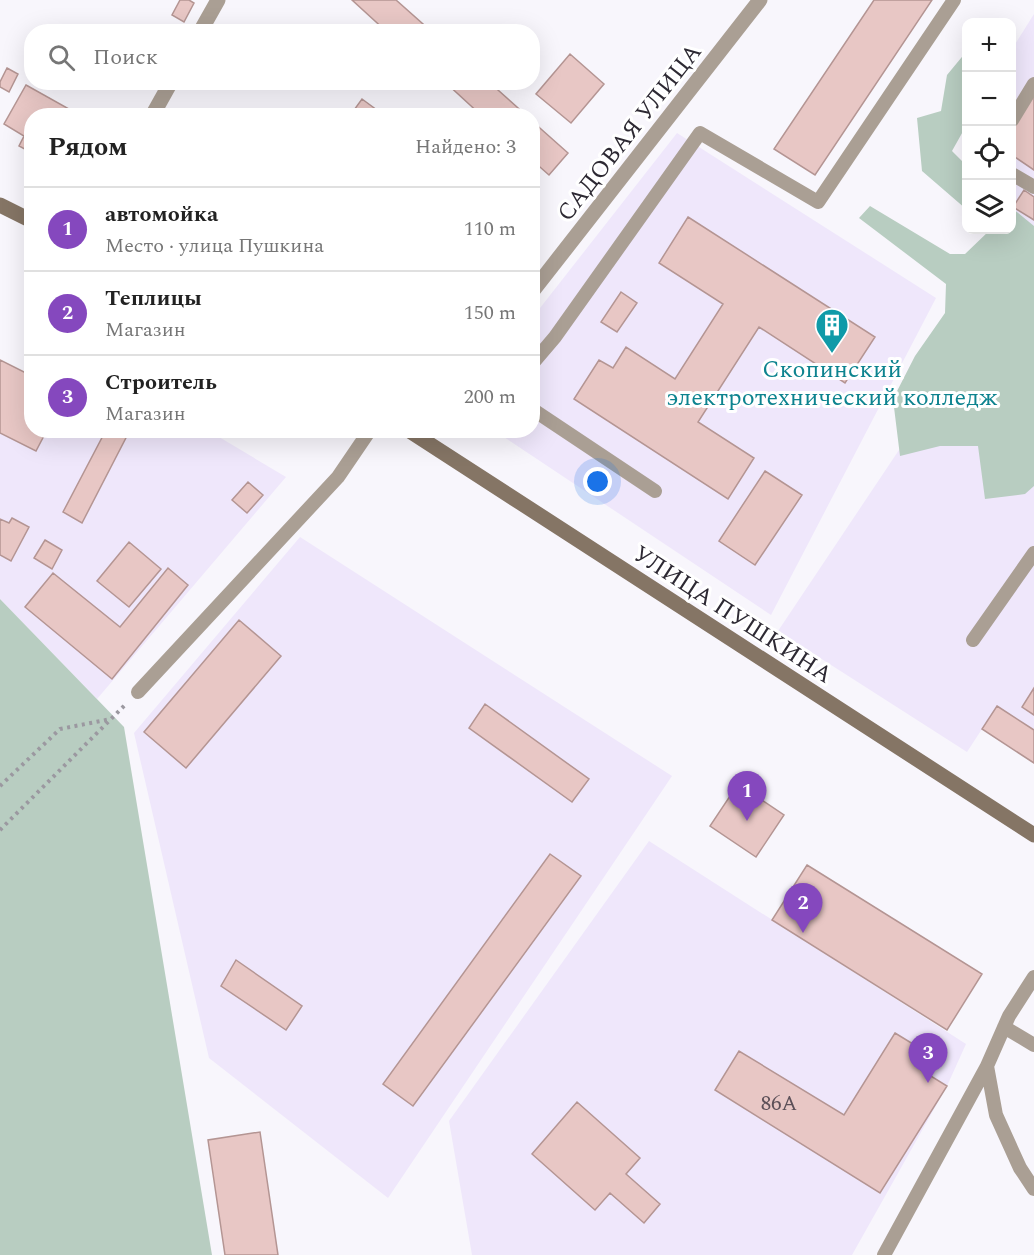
<!DOCTYPE html>
<html lang="ru">
<meta charset="utf-8">
<style>
body{margin:0;font-family:Spectral,serif;background:#f6f6f6;color:#222}
.controls{position:absolute;right:18px;top:18px;display:grid;overflow:hidden;border-radius:12px;box-shadow:0 6px 24px #0002}
.controls button{width:54px;height:54px;display:grid;place-items:center;padding:0;border:0;border-bottom:2px solid #e0e0e0;background:#fff;color:#222;font:30px sans-serif}
.you{position:absolute;left:598px;top:482px;width:21px;height:21px;margin:-15px;border:4px solid #fff;border-radius:50%;background:#1a73e8;box-shadow:0 0 0 9px #1a73e833}
.badge{display:grid;place-items:center;width:39px;height:39px;border-radius:50%;background:#8548be;color:#fff;font-size:20px;font-weight:700}
.pin{position:absolute;translate:-50% -50px;filter:drop-shadow(0 2px 3px #0008)}
.pin::after{content:'';position:absolute;top:32px;width:21px;height:18px;background:inherit;clip-path:polygon(0 0,100% 0,50% 100%)}
.list{margin:0;padding:0;list-style:none}
h2{display:flex;justify-content:space-between;align-items:center;height:78px;margin:0;padding:0 24px;font-size:26px}
h2 small{font-size:20px;font-weight:400;color:#767676}
.list li{display:grid;grid-template-columns:39px 1fr auto;gap:18px;align-items:center;box-sizing:border-box;height:84px;padding:0 24px;border-top:2px solid #e0e0e0}
.list b{display:block;font-size:22px;white-space:nowrap}
.list p{margin:0;font-size:20px;white-space:nowrap;color:#767676}
.list em{font-size:20px;font-style:normal;color:#767676}
.icon{flex:none;width:33px;height:33px;fill:none;stroke:currentColor;stroke-width:2;stroke-linecap:round;stroke-linejoin:round}
.map{position:relative;flex:none;width:1034px;height:1255px;overflow:hidden}
.search{position:absolute;background:#fff;box-shadow:0 6px 24px #0002;left:24px;top:24px;width:516px;height:66px;display:flex;align-items:center;gap:15px;box-sizing:border-box;padding:0 21px;border-radius:24px;color:#767676;font-size:22px}
.panel{position:absolute;background:#fff;box-shadow:0 6px 24px #0002;left:24px;top:108px;width:516px;height:330px;border-radius:24px}
.map>svg:first-child{display:block}
</style>
<div class="map">
<svg width="1034" height="1255" viewBox="0 0 1034 1255">
<rect width="100%" height="100%" fill="#f8f6fc"/>
<path fill="#efe7fb" d="M 1034,14 L 1034,232 L 1012,217 L 1012,49 Z
M 677,133 L 936,298 L 771,615 L 495,431 L 532,430 L 533,317 Z
M 1034,248 L 1034,763 L 982,729 L 967,752 L 778,631 Z
M 0,360 L 31,376 L 32,430 L 209,431 L 286,477 L 97,699 L 0,599 Z
M 300,537 L 672,776 L 388,1198 L 209,1058 L 134,733 Z
M 649,841 L 966,1044 L 947,1086 L 852,1255 L 472,1255 L 449,1121 Z"/>
<path fill="#b8cdc1" d="M 966,52 L 966,126 L 952,151 L 966,165 L 966,209 L 922,171 L 917,118 L 941,111 L 947,75 Z
M 870,206 L 950,254 L 965,254 L 990,230 L 1012,230 L 1012,208 L 1034,226 L 1034,486 L 1025,494 L 985,499 L 978,446 L 940,446 L 900,456 L 893,399 L 915,356 L 945,313 L 946,284 L 859,218 Z
M 0,599 L 124,727 L 212,1255 L 0,1255 Z"/>
<path fill="#e8c7c5" stroke="#b49593" stroke-width="1.5" d="M 180,0 L 189,0 L 194,3 L 184,22 L 172,15 Z
M 352,0 L 396,0 L 432,32 L 387,32 Z
M 874,0 L 932,0 L 815,175 L 774,149 Z
M 570,54 L 604,84 L 571,123 L 536,94 Z
M 7,68 L 18,74 L 9,92 L 0,87 L 0,82 Z
M 445,82 L 489,82 L 527,116 L 482,116 Z
M 26,85 L 78,114 L 32,116 L 32,153 L 19,146 L 24,136 L 4,124 Z
M 1034,91 L 1034,170 L 1012,155 L 1012,125 Z
M 362,99 L 385,116 L 362,116 L 354,110 Z
M 532,121 L 568,153 L 549,175 L 532,160 Z
M 1024,190 L 1034,197 L 1034,220 L 1013,207 Z
M 688,217 L 875,337 L 845,383 L 759,327 L 698,422 L 754,458 L 728,499 L 574,399 L 599,360 L 613,368 L 626,347 L 675,379 L 723,304 L 659,263 Z
M 621,292 L 637,303 L 617,332 L 601,322 Z
M 0,360 L 32,376 L 32,430 L 47,430 L 36,451 L 0,433 Z
M 106,430 L 130,430 L 82,523 L 63,512 Z
M 765,471 L 802,495 L 755,565 L 719,541 Z
M 248,482 L 263,495 L 247,513 L 232,500 Z
M 12,518 L 29,527 L 11,561 L 0,555 L 0,519 L 9,523 Z
M 45,540 L 62,550 L 52,569 L 34,558 Z
M 129,542 L 161,569 L 129,607 L 97,581 Z
M 168,568 L 188,585 L 112,679 L 25,607 L 53,573 L 120,627 Z
M 239,620 L 281,656 L 186,768 L 144,732 Z
M 1034,688 L 1034,715 L 1022,707 Z
M 485,704 L 589,779 L 572,802 L 469,728 Z
M 997,706 L 1034,730 L 1034,763 L 982,729 Z
M 738,784 L 784,815 L 756,857 L 710,826 Z
M 550,854 L 581,876 L 413,1106 L 383,1084 Z
M 807,865 L 982,974 L 947,1030 L 772,920 Z
M 236,960 L 302,1006 L 286,1030 L 221,986 Z
M 895,1033 L 931,1055 L 921,1070 L 947,1086 L 880,1193 L 715,1090 L 739,1051 L 844,1115 Z
M 577,1102 L 640,1158 L 626,1174 L 660,1204 L 644,1223 L 610,1193 L 595,1210 L 532,1154 Z
M 260,1132 L 278,1255 L 225,1255 L 208,1140 Z"/>
<g fill="none" stroke-linecap="round" stroke-linejoin="round">
<path stroke="#9b98a0" stroke-width="4" stroke-dasharray="3 4.5" stroke-linecap="butt" d="M 0,786 L 60,729 L 111,719
M 0,830 L 127,703"/>
<path stroke="#aa9f94" stroke-width="14" d="M 1012,120 L 1034,84
M 1012,174 L 1034,187
M 532,364 L 555,337 L 700,133 L 818,202 L 954,0
M 532,409 L 655,491
M 973,640 L 1034,553
M 138,692 L 338,477 L 370,430
M 1034,977 L 1009,1016 L 987,1066 L 996,1115 L 1020,1168 L 1034,1189
M 1004,1027 L 1034,1045
M 884,1255 L 987,1066"/>
<path stroke="#aa9f94" stroke-width="15" d="M 200,32 L 218,0
M 152,116 L 171,82
M 532,292 L 760,0"/>
<path stroke="#857565" stroke-width="15" d="M 0,205 L 32,221
M 408,430 L 1034,835"/>
</g>
<defs>
<symbol id="building-pin" viewBox="-11 -11 22 30"><path d="M0 17L-7.5 6A9.5 9.5 0 1 1 7.5 6Z" fill="#0f9aa8" stroke="#fff"/><path d="M-4-6H4V6H1V3H-1V6H-4ZM-2.5-4.3h1.7v1.8h-1.7ZM.8-4.3h1.7v1.8H.8ZM-2.5-1h1.7V.8h-1.7ZM.8-1h1.7V.8H.8Z" fill="#fff"/></symbol>
</defs>
<g fill-rule="evenodd">
<use href="#building-pin" x="813" y="306" width="38" height="52"/>
</g>
<g text-anchor="middle" stroke-width="6" stroke-linejoin="round" paint-order="stroke">
<g font-size="21" fill="#5c5058">
<text x="779" y="1110">86А</text>
</g>
<g font-size="24" fill="#2d2933" stroke="#fff">
<text transform="translate(629 132) rotate(-52)" y="8">САДОВАЯ УЛИЦА</text>
<text transform="translate(733 614) rotate(33)" y="8">УЛИЦА ПУШКИНА</text>
</g>
<g font-size="24" fill="#0d838f" stroke="#fff">
<text x="832" y="377">Скопинский<tspan x="832" dy="28">электротехнический колледж</tspan></text>
</g>
</g>
</svg>
<div class="controls">
<button>+</button>
<button>−</button>
<button><svg class="icon" aria-label="locate" viewBox="0 0 24 24"><circle cx="12" cy="12" r="6"/><path d="M12 2v4M12 18v4M2 12h4M18 12h4"/></svg></button>
<button><svg class="icon" aria-label="layers" viewBox="0 0 24 24"><path d="M12 4l9 5-9 5-9-5zM3 14l9 5 9-5"/></svg></button>
</div>
<div class="you"></div>
<div class="pin badge" style="left:747px;top:821px">1</div>
<div class="pin badge" style="left:803px;top:933px">2</div>
<div class="pin badge" style="left:928px;top:1083px">3</div>
<div class="search"><svg class="icon" aria-label="search" viewBox="0 0 24 24"><circle cx="10" cy="10" r="6"/><path d="M15 15l6 6"/></svg>Поиск</div>
<section class="panel">
<h2>Рядом<small>Найдено: 3</small></h2>
<ul class="list">
<li><span class="badge">1</span><div><b>автомойка</b><p>Место · улица Пушкина</p></div><em>110 m</em></li>
<li><span class="badge">2</span><div><b>Теплицы</b><p>Магазин</p></div><em>150 m</em></li>
<li><span class="badge">3</span><div><b>Строитель</b><p>Магазин</p></div><em>200 m</em></li>
</ul>
</section>
</div>
